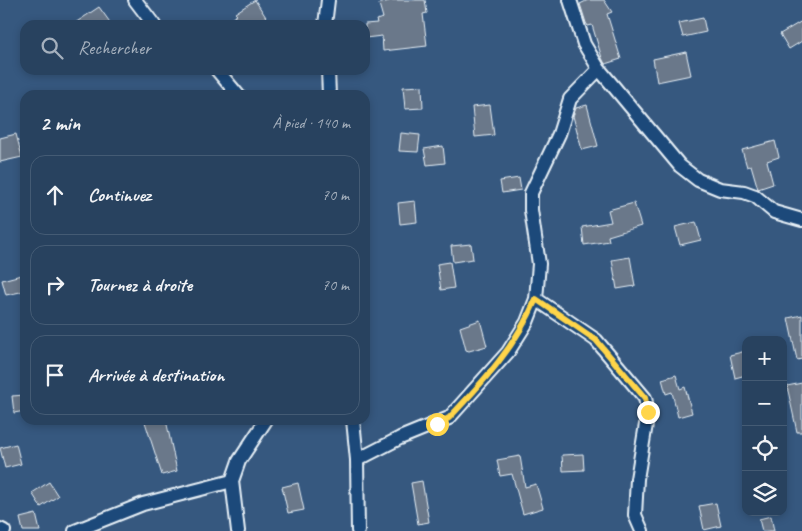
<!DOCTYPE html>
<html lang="fr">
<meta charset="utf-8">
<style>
body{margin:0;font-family:Caveat,sans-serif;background:#304965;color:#f1f3f6}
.controls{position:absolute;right:15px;bottom:15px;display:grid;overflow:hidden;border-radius:10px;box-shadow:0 2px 8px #0003}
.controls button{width:45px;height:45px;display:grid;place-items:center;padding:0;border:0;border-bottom:1px solid #445b74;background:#28425f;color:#f1f3f6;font:25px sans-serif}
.stop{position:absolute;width:15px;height:15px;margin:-11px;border:4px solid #ffd54a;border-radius:50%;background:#fff}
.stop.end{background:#ffd54a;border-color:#fff;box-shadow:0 1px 5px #0008}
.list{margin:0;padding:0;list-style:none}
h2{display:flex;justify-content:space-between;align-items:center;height:65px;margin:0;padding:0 20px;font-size:21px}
h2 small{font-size:16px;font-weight:400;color:#a5b0bd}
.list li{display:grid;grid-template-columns:32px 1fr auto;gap:15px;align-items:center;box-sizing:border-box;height:80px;margin:0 10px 10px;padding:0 10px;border:1px solid #445b74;border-radius:15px}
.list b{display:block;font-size:19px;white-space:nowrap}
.list em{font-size:16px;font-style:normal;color:#a5b0bd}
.icon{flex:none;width:28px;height:28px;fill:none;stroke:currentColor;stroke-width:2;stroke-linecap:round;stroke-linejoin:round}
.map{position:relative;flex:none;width:802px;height:531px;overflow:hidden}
.search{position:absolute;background:#28425f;box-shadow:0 2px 8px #0003;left:20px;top:20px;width:350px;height:55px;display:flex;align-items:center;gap:12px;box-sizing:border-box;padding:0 18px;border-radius:15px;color:#a5b0bd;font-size:19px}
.panel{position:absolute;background:#28425f;box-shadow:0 2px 8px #0003;left:20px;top:90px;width:350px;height:335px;border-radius:15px}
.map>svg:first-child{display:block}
</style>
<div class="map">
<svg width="802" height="531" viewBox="0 0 802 531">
<rect width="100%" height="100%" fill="#36587f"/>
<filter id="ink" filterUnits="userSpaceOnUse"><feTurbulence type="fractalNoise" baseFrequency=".02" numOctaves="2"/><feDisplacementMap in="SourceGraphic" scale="10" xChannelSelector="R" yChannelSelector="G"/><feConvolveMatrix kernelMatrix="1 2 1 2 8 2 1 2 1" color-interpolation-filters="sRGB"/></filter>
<g filter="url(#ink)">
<path fill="#6b788a" stroke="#e8f1f8" d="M 255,0 L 271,25 L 238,25 L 232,18 L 237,15 L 235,13 Z
M 392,0 L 425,0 L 427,13 L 423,14 L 427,46 L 383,51 L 382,36 L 365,38 L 365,24 L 377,23 L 376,20 L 383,18 L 379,4 Z
M 588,0 L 604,0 L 612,12 L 607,14 L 621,59 L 605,64 L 602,58 L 592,25 L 588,26 L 586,23 L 580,4 Z
M 99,7 L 112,25 L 72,25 Z
M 703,18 L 706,32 L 683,37 L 679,23 Z
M 802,21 L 802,41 L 789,49 L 780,34 Z
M 686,52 L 691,75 L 657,82 L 653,59 Z
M 422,86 L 423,108 L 405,109 L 403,87 Z
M 490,105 L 494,135 L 475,137 L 472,107 Z
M 587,105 L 598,146 L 582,150 L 573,116 L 576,108 Z
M 401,133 L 420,135 L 418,152 L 399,151 Z
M 16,134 L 22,157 L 0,162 L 0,138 Z
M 775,141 L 779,157 L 767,161 L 773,184 L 758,189 L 751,165 L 747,167 L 742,150 Z
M 443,146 L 445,163 L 427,165 L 424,149 Z
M 519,178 L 521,190 L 502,193 L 500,181 Z
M 415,201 L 417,222 L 400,224 L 398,203 Z
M 634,203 L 641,226 L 608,236 L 609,241 L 584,245 L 582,227 L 611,222 L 608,210 Z
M 696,222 L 701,240 L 680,245 L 675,227 Z
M 471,244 L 473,259 L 453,262 L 451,246 Z
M 630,257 L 635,286 L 617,289 L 612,260 Z
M 450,262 L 454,288 L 441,290 L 437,264 Z
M 25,274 L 25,291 L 6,295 L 2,280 Z
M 802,315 L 802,359 L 797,360 L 788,318 Z
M 480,320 L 487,346 L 469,351 L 466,350 L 460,327 Z
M 746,351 L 746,375 L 735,378 L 730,355 Z
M 676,375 L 680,389 L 685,387 L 692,413 L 678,417 L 672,392 L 666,394 L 662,379 Z
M 802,383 L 802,432 L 797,432 L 787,386 Z
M 25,395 L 25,411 L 14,413 L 12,396 Z
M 154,420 L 166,420 L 177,471 L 162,475 L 145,422 Z
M 16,444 L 21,464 L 5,468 L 0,448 Z
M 583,454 L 584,470 L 563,471 L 562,455 Z
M 520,456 L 525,487 L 536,484 L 543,508 L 523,514 L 512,474 L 500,476 L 497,460 Z
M 422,481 L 429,522 L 418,524 L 411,483 Z
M 49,482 L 58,496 L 41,507 L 32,493 Z
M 298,483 L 304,510 L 288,513 L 282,487 Z
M 716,503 L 721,526 L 704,530 L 699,506 Z
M 36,514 L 40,531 L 23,531 L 20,518 Z
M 771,516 L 774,531 L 762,531 L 759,519 Z"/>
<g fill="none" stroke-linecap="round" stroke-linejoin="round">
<defs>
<path id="minor" d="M 135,0 L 154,25
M 570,0 L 584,44 L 599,69 L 680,166 L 698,180 L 720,189 L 744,192 L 755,196 L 774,212 L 802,220
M 325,25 L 328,0
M 217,70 L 238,95
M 328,70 L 329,95
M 536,299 L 596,340 L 645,398 L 648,412 L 637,479 L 635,515 L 642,531
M 353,420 L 357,460 L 358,531
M 357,460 L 400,438 L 449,418 L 508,352 L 527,322 L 536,299 L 539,264 L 531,210 L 531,193 L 559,134 L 570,99 L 599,69
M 0,529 L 4,531
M 75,531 L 143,504 L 232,481
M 238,531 L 232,481 L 239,461 L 266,420"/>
</defs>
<use href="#minor" stroke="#e8f1f8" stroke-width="16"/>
<use href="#minor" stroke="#1f4a7a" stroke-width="12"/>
</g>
</g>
<g fill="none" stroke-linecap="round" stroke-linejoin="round" filter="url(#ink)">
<path stroke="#ffd54a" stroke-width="6" d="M 437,424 L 449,418 C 484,381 516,346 536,299 L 596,340 L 645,398 L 648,412"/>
</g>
</svg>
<div class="controls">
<button>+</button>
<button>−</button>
<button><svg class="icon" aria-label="locate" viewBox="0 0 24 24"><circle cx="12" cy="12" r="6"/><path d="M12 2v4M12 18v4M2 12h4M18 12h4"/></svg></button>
<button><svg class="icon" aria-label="layers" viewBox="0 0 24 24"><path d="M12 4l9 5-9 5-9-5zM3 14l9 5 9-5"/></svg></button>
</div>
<div class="stop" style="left:437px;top:424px"></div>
<div class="stop end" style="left:648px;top:412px"></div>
<div class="search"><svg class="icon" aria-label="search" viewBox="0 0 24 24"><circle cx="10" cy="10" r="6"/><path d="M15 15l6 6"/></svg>Rechercher</div>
<section class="panel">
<h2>2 min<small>À pied · 140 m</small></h2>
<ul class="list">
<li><svg class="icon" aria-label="ahead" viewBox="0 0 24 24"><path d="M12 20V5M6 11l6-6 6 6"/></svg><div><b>Continuez</b></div><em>70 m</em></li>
<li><svg class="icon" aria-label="right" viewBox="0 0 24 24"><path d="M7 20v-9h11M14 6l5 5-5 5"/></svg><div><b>Tournez à droite</b></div><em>70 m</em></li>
<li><svg class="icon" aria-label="arrive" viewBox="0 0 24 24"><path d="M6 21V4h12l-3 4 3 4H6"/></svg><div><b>Arrivée à destination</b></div></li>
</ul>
</section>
</div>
